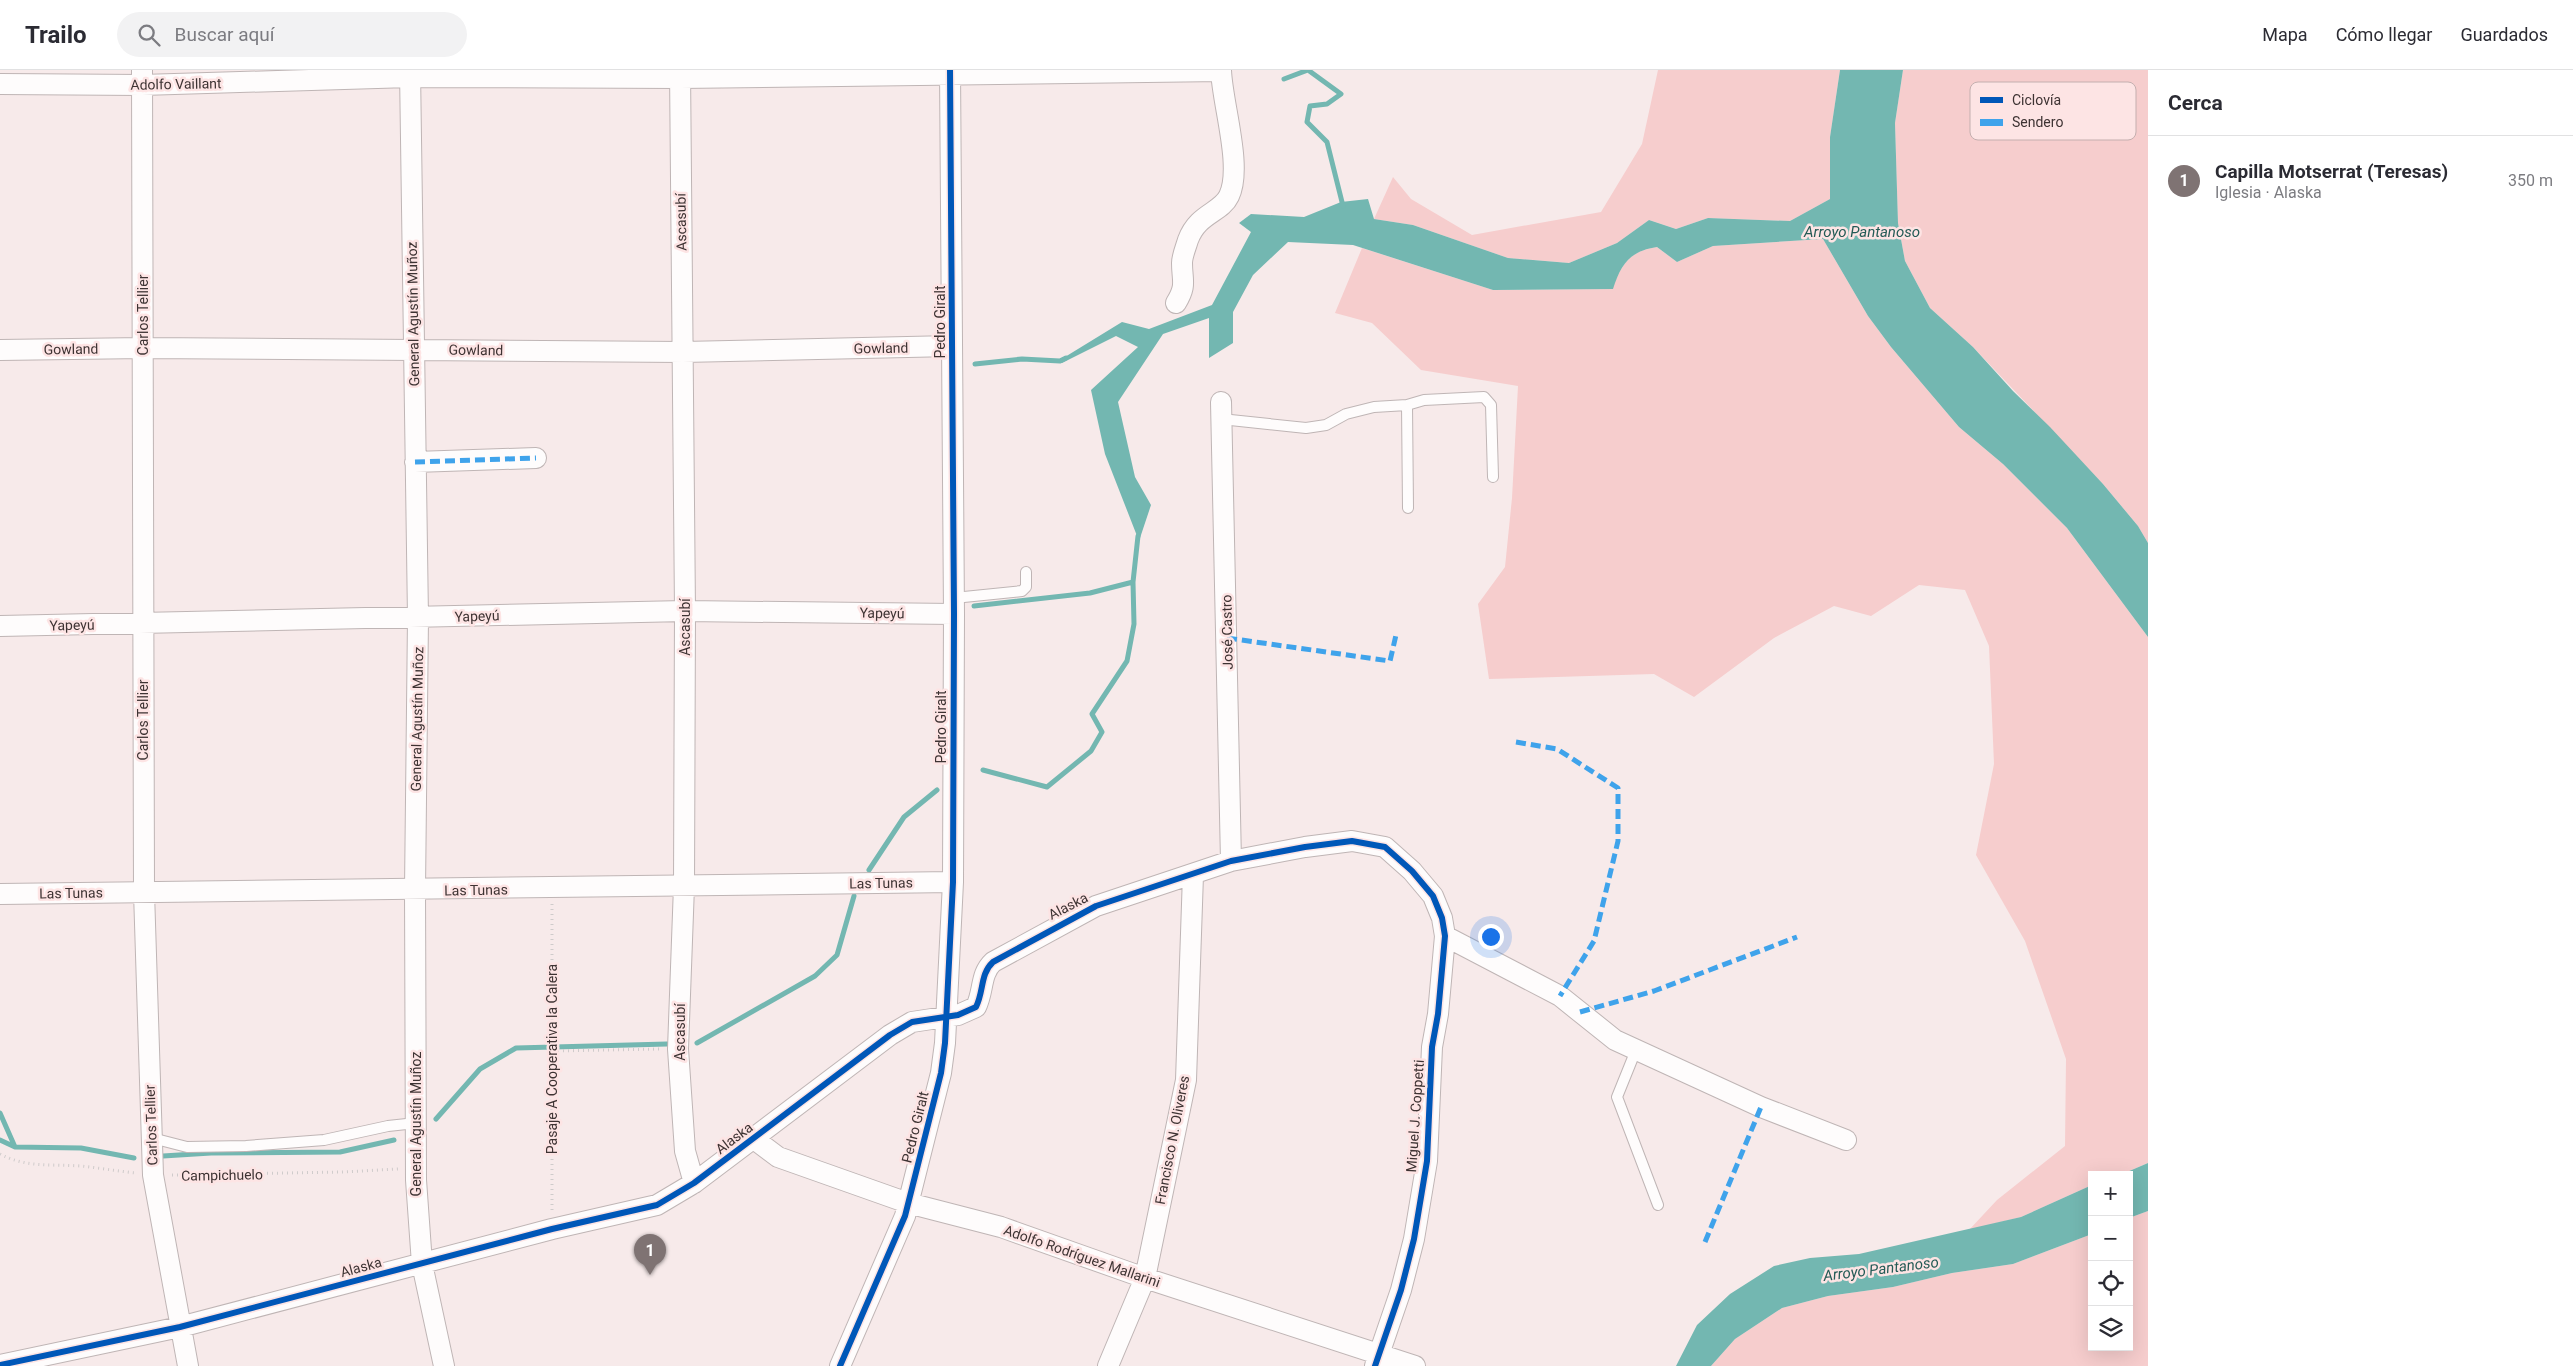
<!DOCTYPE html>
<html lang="es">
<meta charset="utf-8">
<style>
body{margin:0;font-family:Roboto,sans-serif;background:#f2f2f3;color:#2b2b33}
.controls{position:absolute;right:15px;bottom:15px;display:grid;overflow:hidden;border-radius:0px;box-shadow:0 5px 20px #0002}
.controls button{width:45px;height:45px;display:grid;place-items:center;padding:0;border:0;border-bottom:1px solid #e1e1e2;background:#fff;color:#2b2b33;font:25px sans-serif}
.you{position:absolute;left:1490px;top:866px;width:18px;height:18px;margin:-12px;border:4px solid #fff;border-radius:50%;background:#1a73e8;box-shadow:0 0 0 8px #1a73e833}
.badge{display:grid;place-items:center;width:32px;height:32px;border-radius:50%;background:#7f7373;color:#fff;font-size:16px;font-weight:700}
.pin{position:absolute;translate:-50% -41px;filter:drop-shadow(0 1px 2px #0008)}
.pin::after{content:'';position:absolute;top:26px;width:18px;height:15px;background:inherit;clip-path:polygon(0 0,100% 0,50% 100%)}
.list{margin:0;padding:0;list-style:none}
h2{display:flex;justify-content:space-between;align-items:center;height:65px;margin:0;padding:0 20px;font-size:21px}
h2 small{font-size:16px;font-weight:400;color:#7c7c81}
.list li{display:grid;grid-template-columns:32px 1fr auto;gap:15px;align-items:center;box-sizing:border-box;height:90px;padding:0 20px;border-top:1px solid #e1e1e2}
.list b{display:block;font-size:19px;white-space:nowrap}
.list p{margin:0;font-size:16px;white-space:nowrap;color:#7c7c81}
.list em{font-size:16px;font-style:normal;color:#7c7c81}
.icon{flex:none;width:28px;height:28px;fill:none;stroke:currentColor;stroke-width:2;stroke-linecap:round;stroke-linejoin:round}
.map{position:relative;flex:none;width:2148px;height:1296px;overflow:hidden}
header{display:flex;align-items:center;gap:30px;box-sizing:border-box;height:70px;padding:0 25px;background:#fff;border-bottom:1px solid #e1e1e2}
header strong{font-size:24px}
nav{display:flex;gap:28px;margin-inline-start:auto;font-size:18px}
.search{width:350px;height:45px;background:#f2f2f3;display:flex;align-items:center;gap:12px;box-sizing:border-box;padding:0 18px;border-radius:28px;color:#7c7c81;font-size:19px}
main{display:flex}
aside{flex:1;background:#fff}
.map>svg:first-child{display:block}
</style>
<header>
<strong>Trailo</strong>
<div class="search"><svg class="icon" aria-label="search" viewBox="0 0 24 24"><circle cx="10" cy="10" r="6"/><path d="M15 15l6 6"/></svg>Buscar aquí</div>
<nav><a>Mapa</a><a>Cómo llegar</a><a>Guardados</a></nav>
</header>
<main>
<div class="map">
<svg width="2148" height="1296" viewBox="0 0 2148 1296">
<rect width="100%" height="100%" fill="#f7eaea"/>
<path fill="#f6cdcd" d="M 1658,0 L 1840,0 L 1830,67 L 1830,129 L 1790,151 L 1708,148 L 1676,159 L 1649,150 L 1617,173 L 1569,193 L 1508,188 L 1413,155 L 1374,149 L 1393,107 L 1411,129 L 1472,165 L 1601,142 L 1642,74 Z
M 1903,0 L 2148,0 L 2148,473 L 2138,456 L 2103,414 L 1973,277 L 1930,238 L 1905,191 L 1898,153 L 1895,53 Z
M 1823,169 L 1868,246 L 1891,277 L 1959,357 L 2003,394 L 2067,458 L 2148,567 L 2148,1093 L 2120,1105 L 2092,1105 L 2092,1115 L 2021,1147 L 1969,1160 L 1997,1130 L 2065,1076 L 2066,989 L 2025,871 L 1976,785 L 1994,694 L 1989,576 L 1965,520 L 1919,515 L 1871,546 L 1834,536 L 1774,568 L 1694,627 L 1654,604 L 1489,609 L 1478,534 L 1505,497 L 1512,428 L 1518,316 L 1421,300 L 1372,253 L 1335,243 L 1362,178 L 1493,220 L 1612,219 C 1622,194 1629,181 1657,177 L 1677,192 L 1713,176 Z
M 2148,1141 L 2148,1296 L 1711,1296 L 1735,1269 L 1782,1238 L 1828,1226 L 1893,1217 L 1952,1203 L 2013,1194 L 2092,1164 L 2092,1277 L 2129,1277 L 2129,1148 Z"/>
<path fill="#73b7b1" d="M 1840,0 L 1903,0 L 1895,53 L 1898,153 L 1905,191 L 1930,238 L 1973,277 L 2013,321 L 2050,357 L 2103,414 L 2138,456 L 2148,473 L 2148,567 L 2067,458 L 2003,394 L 1959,357 L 1891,277 L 1868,246 L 1823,169 L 1713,176 L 1677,192 L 1657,177 C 1630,181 1621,194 1613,219 L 1493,220 L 1353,175 L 1288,172 L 1253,205 L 1233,242 L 1233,273 L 1209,288 L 1209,248 L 1163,264 L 1118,332 L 1135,407 L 1151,435 L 1139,471 L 1105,384 L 1091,320 L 1138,277 L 1116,266 L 1062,293 L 1060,290 L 1122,252 L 1149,259 L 1212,235 L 1251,162 L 1239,153 L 1251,144 L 1304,147 L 1341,132 L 1368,129 L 1374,149 L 1413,155 L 1508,188 L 1569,193 L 1617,173 L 1649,150 L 1676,159 L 1708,148 L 1790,151 L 1830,129 L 1830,67 Z
M 2148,1093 L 2148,1141 L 2129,1148 L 2129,1105 L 2120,1105 Z
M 2092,1115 L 2092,1164 L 2013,1194 L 1952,1203 L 1893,1217 L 1828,1226 L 1782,1238 L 1735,1269 L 1711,1296 L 1676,1296 L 1697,1255 L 1730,1224 L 1774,1196 L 1810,1188 L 1859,1184 L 2021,1147 Z"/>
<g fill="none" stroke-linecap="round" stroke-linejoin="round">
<path stroke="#73b7b1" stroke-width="5" d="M 1284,9 L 1308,0 L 1341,24 L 1327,34 L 1310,36 L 1307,52 L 1327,72 L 1343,136
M 975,294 L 1022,289 L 1060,291 L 1066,288
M 974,536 L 1090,523 L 1133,512
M 983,700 L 1047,717 L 1091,681 L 1102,662 L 1092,644 L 1127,591 L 1134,554 L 1133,512 L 1138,466
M 869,800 L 904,747 L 937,720
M 697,973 L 815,906 L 837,885 L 854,826
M 0,1043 L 15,1077 L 81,1078 L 134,1088
M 436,1049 L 480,999 L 516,978 L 667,974
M 0,1070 L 15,1077
M 163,1086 L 211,1083 L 340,1082 L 394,1070"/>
<defs>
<path id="lane" d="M 1407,335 L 1408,438
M 1221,349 L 1306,358 L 1326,355 L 1346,344 L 1374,337 L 1407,335 L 1424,330 L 1484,327 L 1491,335 L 1493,407
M 954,528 L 1022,521 L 1026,517 L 1026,502
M 1636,980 L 1617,1027 L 1658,1135
M 152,1068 L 187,1077 L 246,1076 L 324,1070 L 388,1056 L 416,1053"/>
<path id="street" d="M 142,0 L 144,822 L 153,1105 L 188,1296
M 410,0 L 418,548 L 415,820 L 416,1110 L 422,1194 L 444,1296
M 680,0 L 685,541 L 684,816 L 678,979 L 685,1081 L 694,1113
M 0,14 L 142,15 L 410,7 L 680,8 L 1221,1
M 1176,233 C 1187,215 1182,211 1182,193 C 1182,186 1186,177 1188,170 C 1198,143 1221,143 1229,126 C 1243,97 1222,33 1221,0
M 0,280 L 143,278 L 683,282 L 952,276
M 1221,332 L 1231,791
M 415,392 L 536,388
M 0,556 L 685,541 L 954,544
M 0,824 L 953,812
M 1445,866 L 1560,926 L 1615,970 L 1761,1037 L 1846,1070
M 754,1069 L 778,1087 L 908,1133 L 1001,1157 L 1145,1208 L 1415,1296
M 0,1295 L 180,1257 L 552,1159 L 657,1135 L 694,1113 L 890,965 L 912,952 L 958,945 L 976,937 C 984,921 980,904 993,892 L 1096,836 L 1231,791 L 1305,777 L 1352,771 L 1385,777 L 1412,801 L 1433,826 L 1442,848 L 1445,866 L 1438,944 L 1432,977 L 1427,1091 L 1414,1169 L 1401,1220 L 1375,1296
M 840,1296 L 905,1146 L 941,1003 L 945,973 L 953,812 L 954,544 L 950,0
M 1108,1296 L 1145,1208 L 1186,1010 L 1193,805"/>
</defs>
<use href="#lane" stroke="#bfb5b5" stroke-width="12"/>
<use href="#street" stroke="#bfb5b5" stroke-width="22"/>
<path stroke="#cfcbcb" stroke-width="3" stroke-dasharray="1 4" stroke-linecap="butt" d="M 552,834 L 552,1140
M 553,981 L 660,979
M 0,1084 C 26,1098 52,1094 81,1096 C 99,1098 117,1101 136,1103
M 172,1105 L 342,1102 L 398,1099"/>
<use href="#lane" stroke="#fefcfc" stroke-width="10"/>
<use href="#street" stroke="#fefcfc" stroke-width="20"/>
<path stroke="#3fa3eb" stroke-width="5" stroke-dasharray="10 5" stroke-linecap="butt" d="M 415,392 L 536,388
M 1227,568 L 1390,591 L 1396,565
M 1516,672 L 1557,679 L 1618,718 L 1618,771 L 1594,871 L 1560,926
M 1580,942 L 1654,921 L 1797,867
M 1705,1172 L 1761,1037"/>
<defs>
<path id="cycleway" d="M 0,1295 L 180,1257 L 552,1159 L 657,1135 L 694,1113 L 890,965 L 912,952 L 958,945 L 976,937 C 984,921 980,904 993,892 L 1096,836 L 1231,791 L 1305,777 L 1352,771 L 1385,777 L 1412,801 L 1433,826 L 1442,848 L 1445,866 L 1438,944 L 1432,977 L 1427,1091 L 1414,1169 L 1401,1220 L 1375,1296
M 840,1296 L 905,1146 L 941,1003 L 945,973 L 953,812 L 954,544 L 950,0"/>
</defs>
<use href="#cycleway" stroke="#fde4e4" stroke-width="9"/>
<use href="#cycleway" stroke="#0057b8" stroke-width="6"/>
</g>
<g text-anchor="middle" stroke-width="5" stroke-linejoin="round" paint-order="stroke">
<g font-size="14" fill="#3e3333" stroke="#fde4e4">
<text transform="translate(176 14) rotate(-1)" y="5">Adolfo Vaillant</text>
<text transform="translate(681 152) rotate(-91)" y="5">Ascasubí</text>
<text transform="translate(413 244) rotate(-91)" y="5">General Agustín Muñoz</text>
<text transform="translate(143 245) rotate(-90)" y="5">Carlos Tellier</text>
<text transform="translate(940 252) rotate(-90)" y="5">Pedro Giralt</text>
<text transform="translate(881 278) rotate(-1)" y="5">Gowland</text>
<text transform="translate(71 279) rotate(-1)" y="5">Gowland</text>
<text transform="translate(476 280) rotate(1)" y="5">Gowland</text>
<text transform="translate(882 543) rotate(1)" y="5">Yapeyú</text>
<text transform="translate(477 546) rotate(-2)" y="5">Yapeyú</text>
<text transform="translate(72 555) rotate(-1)" y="5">Yapeyú</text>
<text transform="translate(685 557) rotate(-90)" y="5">Ascasubí</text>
<text transform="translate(1227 562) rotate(-91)" y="5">José Castro</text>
<text transform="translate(417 649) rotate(-89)" y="5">General Agustín Muñoz</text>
<text transform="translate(143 650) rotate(-90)" y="5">Carlos Tellier</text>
<text transform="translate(941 657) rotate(-90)" y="5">Pedro Giralt</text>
<text transform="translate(881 813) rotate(-1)" y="5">Las Tunas</text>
<text transform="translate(476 820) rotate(-1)" y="5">Las Tunas</text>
<text transform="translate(71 823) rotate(-1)" y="5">Las Tunas</text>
<text transform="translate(1068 836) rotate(-27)" y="5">Alaska</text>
<text transform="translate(680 962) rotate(-90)" y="5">Ascasubí</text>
<text transform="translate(552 989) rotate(-90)" y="5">Pasaje A Cooperativa la Calera</text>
<text transform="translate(1415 1046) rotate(-86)" y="5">Miguel J. Coppetti</text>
<text transform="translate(416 1054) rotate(-90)" y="5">General Agustín Muñoz</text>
<text transform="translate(151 1055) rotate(-92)" y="5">Carlos Tellier</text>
<text transform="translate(915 1057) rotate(-76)" y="5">Pedro Giralt</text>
<text transform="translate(734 1068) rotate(-37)" y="5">Alaska</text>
<text transform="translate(1172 1070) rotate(-79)" y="5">Francisco N. Oliveres</text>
<text transform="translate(222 1105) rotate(-1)" y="5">Campichuelo</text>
<text transform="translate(1082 1186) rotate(19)" y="5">Adolfo Rodríguez Mallarini</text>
<text transform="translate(361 1197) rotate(-15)" y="5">Alaska</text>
</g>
<g font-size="15" font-style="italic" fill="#245b56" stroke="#fde4e4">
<text x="1862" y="167">Arroyo Pantanoso</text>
<text transform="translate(1881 1199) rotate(-7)" y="5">Arroyo Pantanoso</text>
</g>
</g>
<rect x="1970" y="12" width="166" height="58" rx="8" fill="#fde4e4" stroke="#c4afaf" stroke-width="1"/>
<rect x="1980" y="27" width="23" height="6" fill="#0057b8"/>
<rect x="1980" y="49" width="23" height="7" fill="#3fa3eb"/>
<g font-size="14" fill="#3e3333">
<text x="2012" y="35">Ciclovía</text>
<text x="2012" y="57">Sendero</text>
</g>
</svg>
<div class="controls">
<button>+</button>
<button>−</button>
<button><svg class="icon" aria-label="locate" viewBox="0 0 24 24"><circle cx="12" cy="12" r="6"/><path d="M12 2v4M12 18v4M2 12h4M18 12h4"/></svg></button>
<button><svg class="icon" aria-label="layers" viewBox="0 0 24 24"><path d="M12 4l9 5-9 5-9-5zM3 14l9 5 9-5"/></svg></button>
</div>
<div class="you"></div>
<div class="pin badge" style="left:650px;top:1205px">1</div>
</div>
<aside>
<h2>Cerca<small></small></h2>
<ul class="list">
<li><span class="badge">1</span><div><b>Capilla Motserrat (Teresas)</b><p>Iglesia · Alaska</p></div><em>350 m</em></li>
</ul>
</aside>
</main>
